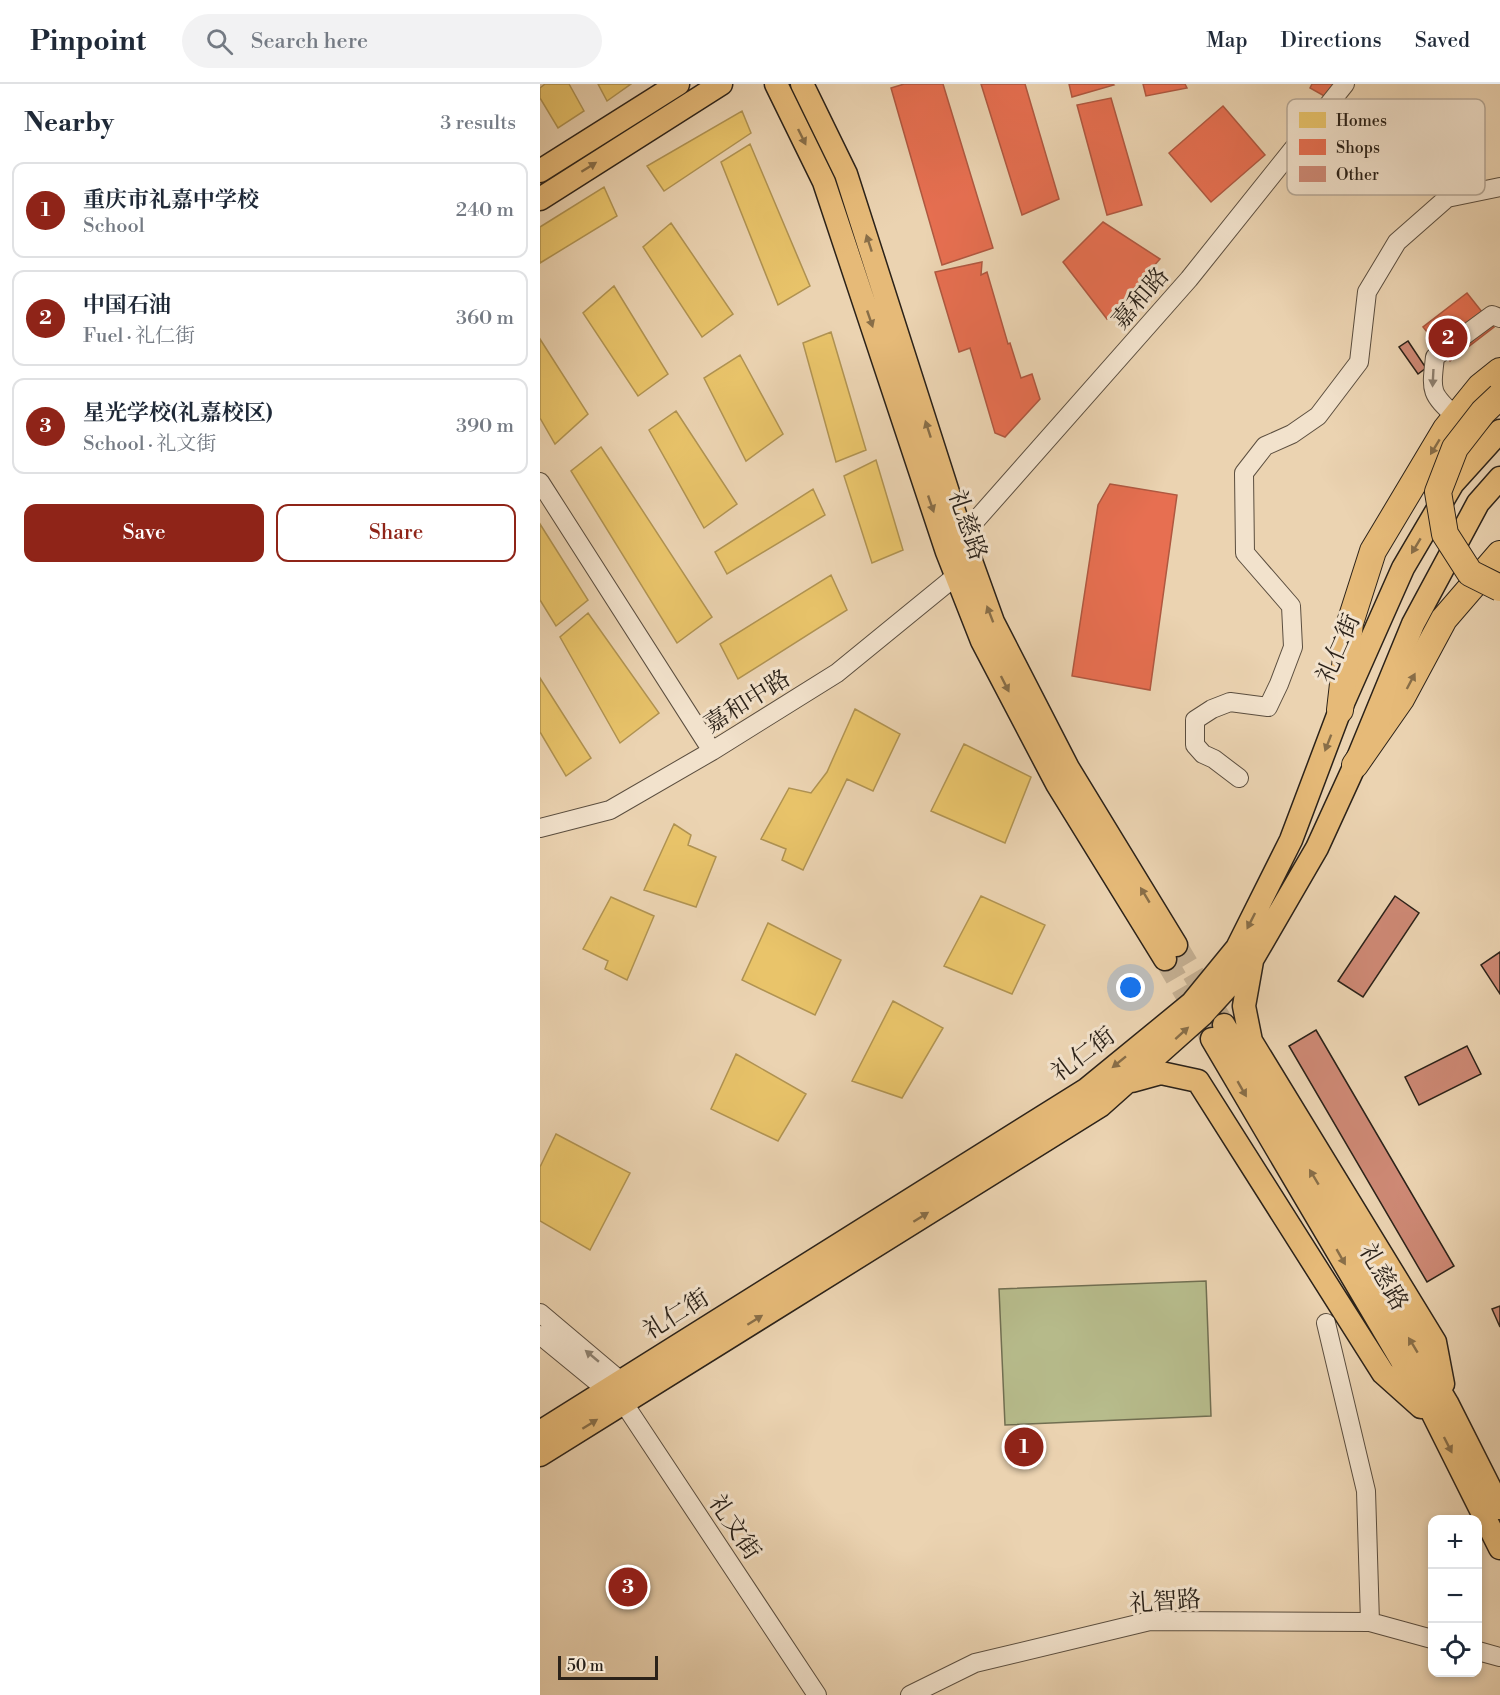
<!DOCTYPE html>
<meta charset="utf-8">
<style>
body{margin:0;font-family:"Libre Bodoni","Noto Serif SC",serif;background:#f2f2f3;color:#1f2937}
.controls{position:absolute;right:18px;bottom:18px;display:grid;overflow:hidden;border-radius:12px;box-shadow:0 3px 9px #0003}
.controls button{width:54px;height:54px;display:grid;place-items:center;padding:0;border:0;border-bottom:2px solid #e0e1e3;background:#fff;color:#1f2937;font:30px sans-serif}
.scale{position:absolute;left:18px;bottom:15px;width:100px;box-sizing:border-box;padding-left:6px;border:3px solid #2b2219;border-top:0;font-size:16px;line-height:21px;white-space:nowrap;color:#2b2219;-webkit-text-stroke:4px #f2e2cc;paint-order:stroke}
.you{position:absolute;left:591px;top:904px;width:21px;height:21px;margin:-15px;border:4px solid #fff;border-radius:50%;background:#1a73e8;box-shadow:0 0 0 9px #1a73e833}
.badge{display:grid;place-items:center;width:39px;height:39px;border-radius:50%;background:#8f2418;color:#fff;font-size:20px;font-weight:700}
.pin{position:absolute;translate:-50% -50%;border:3px solid #fff;box-shadow:0 2px 6px #0006}
.list{margin:0;padding:0;list-style:none}
h2{display:flex;justify-content:space-between;align-items:center;height:78px;margin:0;padding:0 24px;font-size:26px}
h2 small{font-size:20px;font-weight:400;color:#747a83}
.list li{display:grid;grid-template-columns:39px 1fr auto;gap:18px;align-items:center;box-sizing:border-box;height:96px;margin:0 12px 12px;padding:0 12px;border:2px solid #e0e1e3;border-radius:12px}
.list b{display:block;font-size:22px;white-space:nowrap}
.list p{margin:0;font-size:20px;white-space:nowrap;color:#747a83}
.list em{font-size:20px;font-style:normal;color:#747a83}
.actions{display:flex;gap:12px;padding:18px 24px}
.actions a{flex:1;padding:14px 0;border:2px solid #8f2418;border-radius:12px;text-align:center;font-size:21px;color:#8f2418}
.actions .main{background:#8f2418;color:#fff}
.icon{flex:none;width:33px;height:33px;fill:none;stroke:currentColor;stroke-width:2;stroke-linecap:round;stroke-linejoin:round}
.map{position:relative;flex:none;width:960px;height:1611px;overflow:hidden}
header{display:flex;align-items:center;gap:36px;box-sizing:border-box;height:84px;padding:0 30px;background:#fff;border-bottom:2px solid #e0e1e3}
header strong{font-size:28px}
nav{display:flex;gap:33px;margin-inline-start:auto;font-size:21px}
.search{width:420px;height:54px;background:#f2f2f3;display:flex;align-items:center;gap:15px;box-sizing:border-box;padding:0 21px;border-radius:33px;color:#747a83;font-size:22px}
main{display:flex}
aside{flex:1;background:#fff}
.map>svg:first-child{display:block}
</style>
<header>
<strong>Pinpoint</strong>
<div class="search"><svg class="icon" aria-label="search" viewBox="0 0 24 24"><circle cx="10" cy="10" r="6"/><path d="M15 15l6 6"/></svg>Search here</div>
<nav><a>Map</a><a>Directions</a><a>Saved</a></nav>
</header>
<main>
<aside>
<h2>Nearby<small>3 results</small></h2>
<ul class="list">
<li><span class="badge">1</span><div><b>重庆市礼嘉中学校</b><p>School</p></div><em>240 m</em></li>
<li><span class="badge">2</span><div><b>中国石油</b><p>Fuel · 礼仁街</p></div><em>360 m</em></li>
<li><span class="badge">3</span><div><b>星光学校(礼嘉校区)</b><p>School · 礼文街</p></div><em>390 m</em></li>
</ul>
<div class="actions"><a class="main">Save</a><a>Share</a></div>
</aside>
<div class="map">
<svg width="960" height="1611" viewBox="0 0 960 1611">
<rect width="100%" height="100%" fill="#ebd3b1"/>
<filter id="stains"><feTurbulence type="fractalNoise" baseFrequency=".00333" numOctaves="4"/><feColorMatrix values="0 0 0 0 .2 0 0 0 0 .09 0 0 0 0 .02 0 0 0 .5 -.17"/></filter>
<radialGradient id="worn" r=".72"><stop offset=".6" stop-color="#630" stop-opacity="0"/><stop offset="1" stop-color="#630" stop-opacity=".3"/></radialGradient>
<path fill="#b7bc8c" stroke="#716f52" stroke-width="1.5" d="M 666,1197 L 671,1332 L 465,1341 L 459,1205 Z"/>
<path fill="#e9c46a" stroke="#b09352" stroke-width="1.5" d="M 5,0 L 29,0 L 44,27 L 18,44 L 0,14 L 0,4 Z
M 58,0 L 91,0 L 67,17 Z
M 202,27 L 211,49 L 124,107 L 107,82 Z
M 210,60 L 270,202 L 238,221 L 181,78 Z
M 64,103 L 77,132 L 0,179 L 0,143 Z
M 131,139 L 193,230 L 162,253 L 103,163 Z
M 74,202 L 128,290 L 98,312 L 43,229 Z
M 291,248 L 326,366 L 296,378 L 263,259 Z
M 0,255 L 48,330 L 15,360 L 0,334 Z
M 200,271 L 243,350 L 206,377 L 164,294 Z
M 136,327 L 197,420 L 164,444 L 109,346 Z
M 61,363 L 172,533 L 137,559 L 31,387 Z
M 336,376 L 363,466 L 332,479 L 304,392 Z
M 273,405 L 285,431 L 187,490 L 175,468 Z
M 0,440 L 48,516 L 16,542 L 0,516 Z
M 291,491 L 307,526 L 198,595 L 180,560 Z
M 48,529 L 119,629 L 80,659 L 20,553 Z
M 0,594 L 51,674 L 26,692 L 0,648 Z
M 315,625 L 360,650 L 333,707 L 307,695 L 263,786 L 242,776 L 246,765 L 221,755 L 249,704 L 271,709 L 287,688 Z
M 424,660 L 491,693 L 465,759 L 391,727 Z
M 134,740 L 151,751 L 148,761 L 176,773 L 156,823 L 104,806 Z
M 441,812 L 505,841 L 472,910 L 404,882 Z
M 71,813 L 114,832 L 87,896 L 65,885 L 68,877 L 43,865 Z
M 228,839 L 301,876 L 275,931 L 202,896 Z
M 353,917 L 403,944 L 362,1014 L 312,997 Z
M 196,970 L 266,1010 L 238,1057 L 171,1025 Z
M 16,1050 L 90,1089 L 50,1166 L 0,1137 L 0,1083 Z"/>
<path fill="#e76f51" stroke="#af5840" stroke-width="1.5" d="M 364,0 L 403,0 L 453,164 L 402,181 L 351,4 Z
M 441,0 L 485,0 L 519,115 L 482,131 Z
M 529,0 L 573,0 L 574,1 L 532,13 Z
M 603,0 L 645,0 L 647,4 L 606,12 Z
M 772,0 L 794,0 L 786,13 L 770,4 Z
M 571,14 L 602,121 L 567,131 L 537,21 Z
M 683,22 L 725,71 L 671,118 L 629,69 Z
M 563,138 L 620,175 L 567,235 L 523,178 Z
M 442,178 L 441,191 L 447,188 L 468,260 L 470,259 L 481,294 L 492,290 L 500,315 L 465,353 L 455,349 L 430,264 L 419,268 L 395,188 Z
M 927,209 L 954,243 L 910,277 L 883,243 Z
M 570,400 L 637,411 L 610,606 L 532,592 L 558,421 Z"/>
<path fill="#ce8975" stroke="#2b2219" stroke-width="1.5" d="M 868,257 L 886,284 L 878,290 L 859,263 Z
M 855,812 L 879,829 L 823,913 L 798,897 Z
M 960,868 L 960,910 L 941,881 Z
M 776,946 L 914,1182 L 887,1198 L 749,962 Z
M 927,962 L 941,990 L 879,1021 L 865,993 Z
M 960,1222 L 960,1243 L 952,1225 Z"/>
<g fill="none" stroke-linecap="round" stroke-linejoin="round">
<path stroke="#c5b093" stroke-width="22" stroke-dasharray="22 11" stroke-linecap="butt" d="M 636,861 L 684,941
M 625,875 L 672,955"/>
<defs>
<path id="minor" d="M 916,333 C 890,309 891,308 895,273 L 952,231 L 960,234
M 0,398 L 172,667
M 422,452 L 649,195 L 805,0
M 699,694 L 674,675 L 663,670 L 655,661 L 655,636 L 672,625 L 690,618 L 728,623 L 739,600 L 753,563 L 751,522 L 705,469 L 704,389 L 725,362 L 752,350 L 778,332 L 819,278 L 827,208 L 857,158 L 907,114 L 960,103
M 0,744 L 70,726 L 172,667 L 297,589 L 417,491
M 0,1229 L 90,1305
M 786,1239 L 826,1407 L 830,1538
M 0,1251 L 67,1306 L 77,1309
M 73,1311 L 83,1318 L 277,1611
M 938,1567 L 960,1573
M 370,1611 L 435,1579 L 610,1537 L 830,1538 L 892,1555"/>
<path id="major" d="M 236,0 L 284,98 L 407,468 L 442,557 L 517,700 L 625,875
M 262,0 L 306,90 L 422,452 L 453,538 L 528,684 L 636,861
M 0,87 L 138,0
M 0,115 L 181,0
M 712,877 L 704,922 L 711,957 L 895,1258 L 903,1300
M 684,941 L 907,1319 L 960,1424
M 672,955 L 892,1328 L 960,1464
M 592,997 L 621,989 L 658,997 L 843,1289 L 881,1323
M 0,1348 L 547,1005 L 652,919 L 697,864 L 751,756 L 800,626 L 863,484 L 913,399 L 960,347
M 0,1371 L 560,1022 L 662,931 L 712,876 L 777,764 L 815,681 L 873,540 L 938,419 L 960,394"/>
<path id="highway" d="M 800,626 L 810,539 L 833,467 L 906,345 L 940,303 L 960,287
M 815,681 L 861,615 L 904,535 L 960,470"/>
</defs>
<use href="#minor" stroke="#5b4e3f" stroke-width="20"/>
<use href="#major" stroke="#2b2219" stroke-width="25"/>
<use href="#highway" stroke="#2b2219" stroke-width="28"/>
<use href="#minor" stroke="#f2e2cc" stroke-width="18"/>
<use href="#major" stroke="#e6ba78" stroke-width="22"/>
<use href="#highway" stroke="#e6ba78" stroke-width="26"/>
<defs>
<path id="highway-bridge" d="M 960,312 L 943,328 L 915,364 L 898,408 L 905,450 L 930,489 L 960,504"/>
</defs>
<use href="#highway-bridge" stroke="#2b2219" stroke-width="28" stroke-linecap="butt"/>
<use href="#highway-bridge" stroke="#e6ba78" stroke-width="26"/>
</g>
<defs><path id="oneway-solid" d="M-6-.8H1V-3.2L6.5 0L1 3.2V.8H-6Z" transform="scale(1.5)"/></defs>
<g fill="#886e48">
<use href="#oneway-solid" transform="translate(262 53) rotate(64)"/>
<use href="#oneway-solid" transform="translate(49 83) rotate(-32)"/>
<use href="#oneway-solid" transform="translate(329 159) rotate(-108)"/>
<use href="#oneway-solid" transform="translate(330 235) rotate(71)"/>
<use href="#oneway-solid" transform="translate(388 345) rotate(-108)"/>
<use href="#oneway-solid" transform="translate(895 363) rotate(121)"/>
<use href="#oneway-solid" transform="translate(391 420) rotate(71)"/>
<use href="#oneway-solid" transform="translate(876 462) rotate(121)"/>
<use href="#oneway-solid" transform="translate(450 530) rotate(-111)"/>
<use href="#oneway-solid" transform="translate(871 597) rotate(-62)"/>
<use href="#oneway-solid" transform="translate(465 600) rotate(63)"/>
<use href="#oneway-solid" transform="translate(788 659) rotate(111)"/>
<use href="#oneway-solid" transform="translate(605 811) rotate(-121)"/>
<use href="#oneway-solid" transform="translate(711 837) rotate(117)"/>
<use href="#oneway-solid" transform="translate(642 949) rotate(-42)"/>
<use href="#oneway-solid" transform="translate(579 978) rotate(141)"/>
<use href="#oneway-solid" transform="translate(702 1005) rotate(60)"/>
<use href="#oneway-solid" transform="translate(774 1093) rotate(-121)"/>
<use href="#oneway-solid" transform="translate(381 1133) rotate(-32)"/>
<use href="#oneway-solid" transform="translate(801 1173) rotate(60)"/>
<use href="#oneway-solid" transform="translate(215 1236) rotate(-32)"/>
<use href="#oneway-solid" transform="translate(873 1261) rotate(-121)"/>
<use href="#oneway-solid" transform="translate(50 1340) rotate(-32)"/>
<use href="#oneway-solid" transform="translate(908 1361) rotate(63)"/>
</g>
<g fill="#8e8272">
<use href="#oneway-solid" transform="translate(893 294) rotate(93)"/>
<use href="#oneway-solid" transform="translate(52 1272) rotate(-140)"/>
</g>
<g text-anchor="middle" stroke-width="6" stroke-linejoin="round" paint-order="stroke">
<g font-size="24" fill="#2b2219" stroke="#f2e2cc">
<text transform="translate(600 214) rotate(-49)" y="8">嘉和路</text>
<text transform="translate(428 441) rotate(71)" y="8">礼慈路</text>
<text transform="translate(798 564) rotate(-66)" y="8">礼仁街</text>
<text transform="translate(207 617) rotate(-32)" y="8">嘉和中路</text>
<text transform="translate(543 970) rotate(-37)" y="8">礼仁街</text>
<text transform="translate(844 1193) rotate(60)" y="8">礼慈路</text>
<text transform="translate(136 1230) rotate(-32)" y="8">礼仁街</text>
<text transform="translate(195 1443) rotate(56)" y="8">礼文街</text>
<text transform="translate(625 1517) rotate(-4)" y="8">礼智路</text>
</g>
</g>
<rect x="747" y="15" width="198" height="96" rx="9" fill="#f2e2cc" stroke="#b6a896" stroke-width="1.5"/>
<rect x="759" y="28" width="27" height="16" fill="#e9c46a"/>
<rect x="759" y="55" width="27" height="16" fill="#e76f51"/>
<rect x="759" y="82" width="27" height="16" fill="#ce8975"/>
<g font-size="16" fill="#2b2219">
<text x="796" y="42">Homes</text>
<text x="796" y="69">Shops</text>
<text x="796" y="96">Other</text>
</g>
<rect width="100%" height="100%" filter="url(#stains)"/>
<rect width="100%" height="100%" fill="url(#worn)"/>
</svg>
<div class="controls">
<button>+</button>
<button>−</button>
<button><svg class="icon" aria-label="locate" viewBox="0 0 24 24"><circle cx="12" cy="12" r="6"/><path d="M12 2v4M12 18v4M2 12h4M18 12h4"/></svg></button>
</div>
<div class="scale">50 m</div>
<div class="you"></div>
<div class="pin badge" style="left:484px;top:1363px">1</div>
<div class="pin badge" style="left:908px;top:254px">2</div>
<div class="pin badge" style="left:88px;top:1503px">3</div>
</div>
</main>
